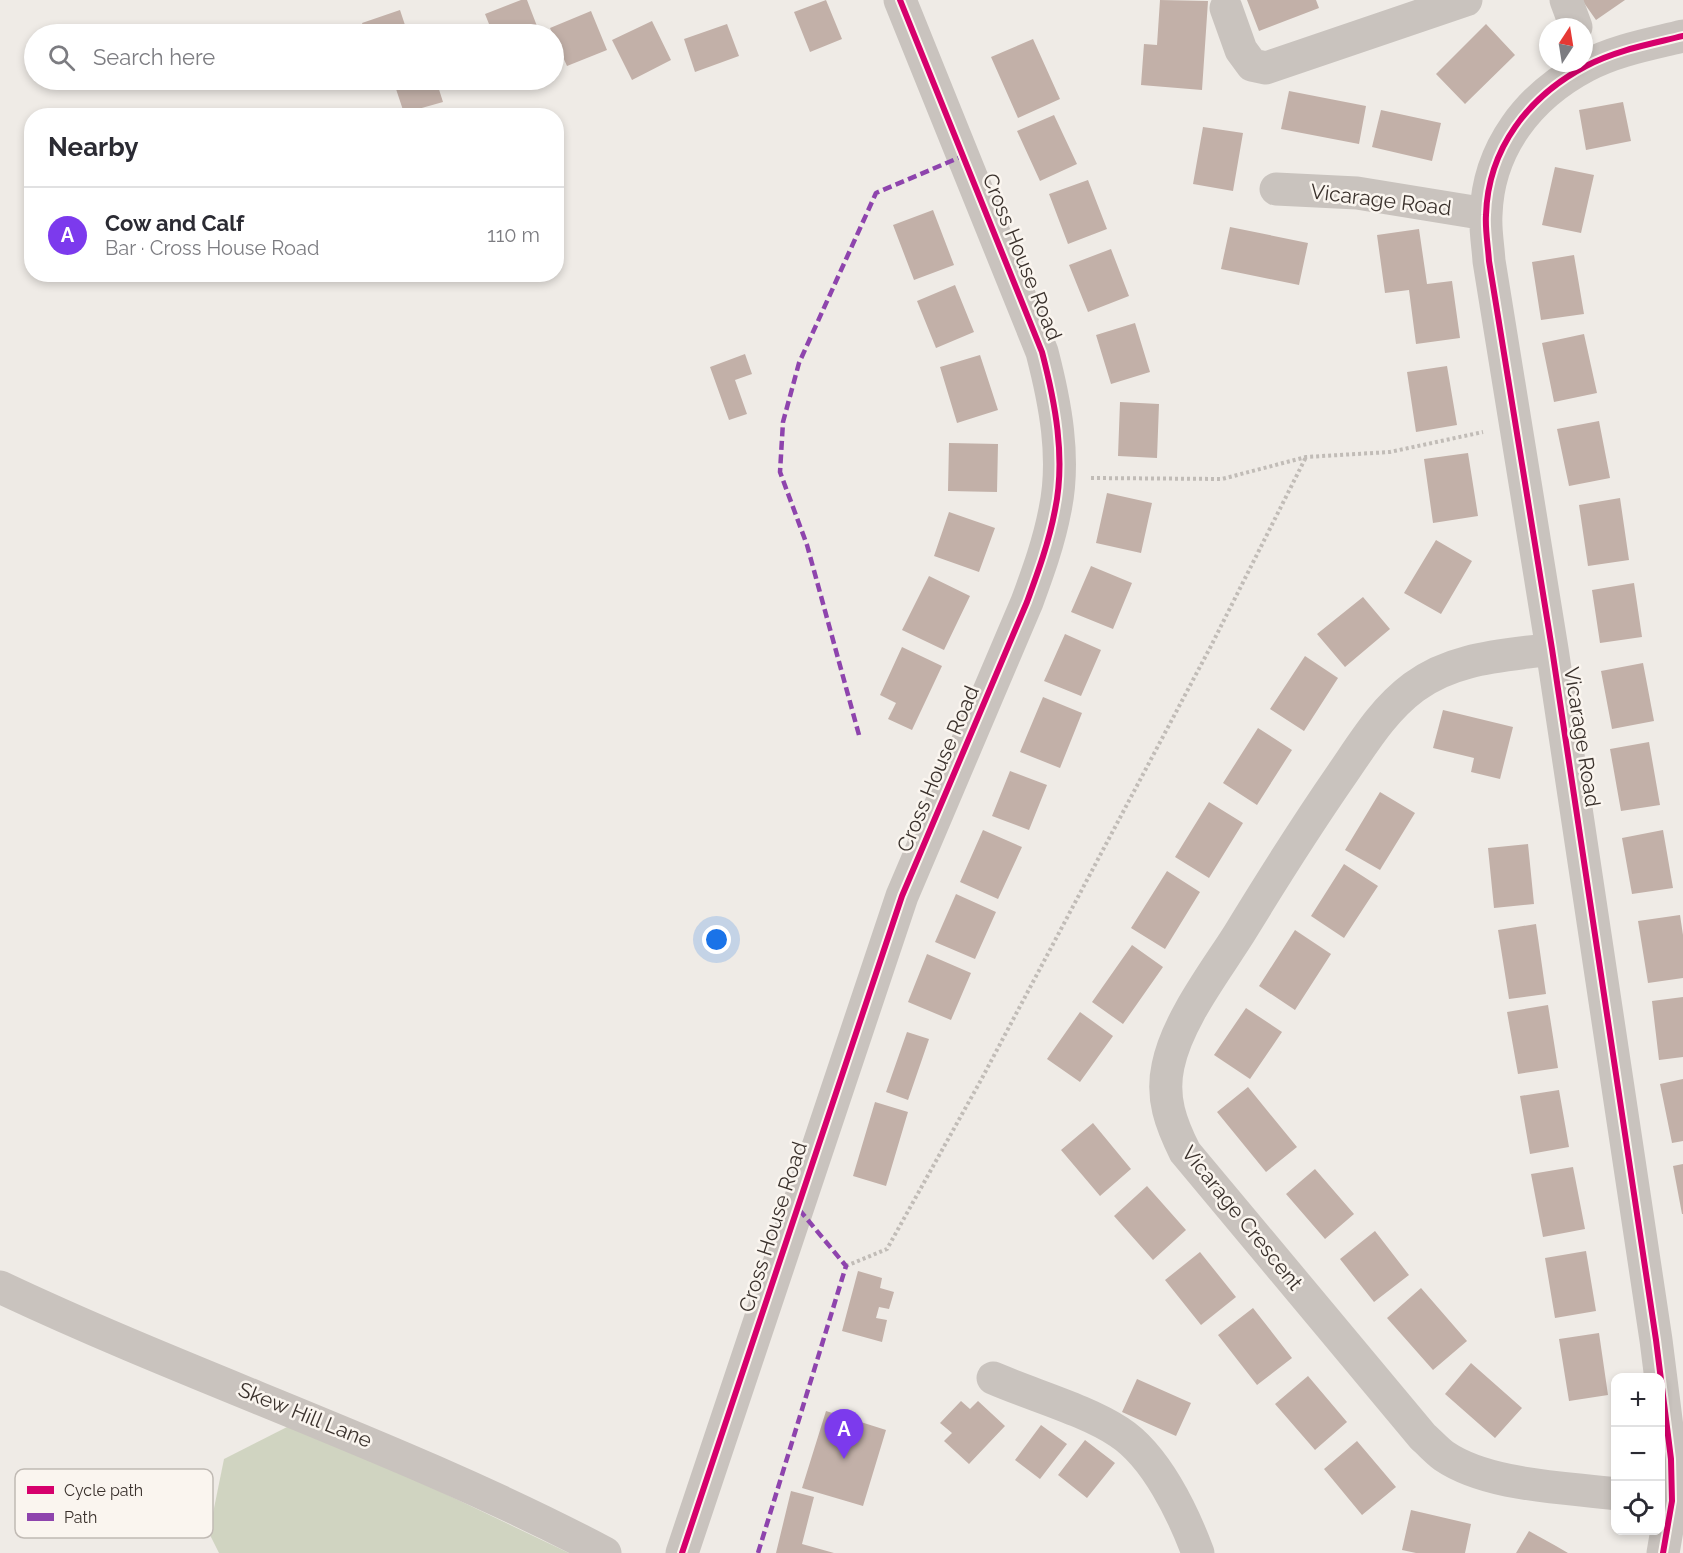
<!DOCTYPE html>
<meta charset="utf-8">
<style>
body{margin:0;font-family:Raleway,sans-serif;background:#f2f2f3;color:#2b2b33}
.controls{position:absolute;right:18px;bottom:18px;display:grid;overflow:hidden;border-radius:12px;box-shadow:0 3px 9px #0003}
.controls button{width:54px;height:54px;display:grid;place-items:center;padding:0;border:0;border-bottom:2px solid #e1e1e2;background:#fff;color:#2b2b33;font:30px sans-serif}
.compass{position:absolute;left:1539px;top:18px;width:54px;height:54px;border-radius:50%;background:#fff;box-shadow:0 3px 9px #0003;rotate:12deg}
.you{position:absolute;left:717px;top:940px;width:21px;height:21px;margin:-15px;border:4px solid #fff;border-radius:50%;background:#1a73e8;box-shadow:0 0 0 9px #1a73e833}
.badge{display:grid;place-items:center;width:39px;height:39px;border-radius:50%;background:#7c3aed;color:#fff;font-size:20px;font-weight:700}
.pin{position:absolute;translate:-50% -50px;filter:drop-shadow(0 2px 3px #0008)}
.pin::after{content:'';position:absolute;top:32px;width:21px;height:18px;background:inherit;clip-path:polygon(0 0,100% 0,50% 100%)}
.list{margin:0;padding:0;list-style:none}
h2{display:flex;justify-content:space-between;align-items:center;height:78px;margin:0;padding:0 24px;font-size:26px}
h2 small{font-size:20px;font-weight:400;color:#7c7c81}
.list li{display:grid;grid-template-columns:39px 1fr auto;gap:18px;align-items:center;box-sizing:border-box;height:96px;padding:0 24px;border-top:2px solid #e1e1e2}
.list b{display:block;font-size:22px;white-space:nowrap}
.list p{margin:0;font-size:20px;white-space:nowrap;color:#7c7c81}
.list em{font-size:20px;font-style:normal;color:#7c7c81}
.icon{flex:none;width:33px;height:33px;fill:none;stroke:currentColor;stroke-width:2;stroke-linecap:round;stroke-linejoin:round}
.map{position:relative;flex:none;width:1683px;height:1553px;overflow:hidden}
.search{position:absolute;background:#fff;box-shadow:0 3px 9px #0003;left:24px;top:24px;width:540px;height:66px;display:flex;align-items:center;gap:15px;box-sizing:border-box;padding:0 21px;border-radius:33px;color:#7c7c81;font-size:22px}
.panel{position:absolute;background:#fff;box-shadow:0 3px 9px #0003;left:24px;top:108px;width:540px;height:174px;border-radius:24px}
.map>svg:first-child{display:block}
</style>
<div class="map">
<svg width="1683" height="1553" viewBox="0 0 1683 1553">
<rect width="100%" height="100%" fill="#efebe6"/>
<path fill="#d0d4c1" d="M 291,1425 L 347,1447 L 569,1553 L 219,1553 L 209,1533 L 224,1459 Z"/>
<path fill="#c2b0a8" d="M 521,0 L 527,0 L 540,34 L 493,34 L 485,14 Z
M 826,0 L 842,39 L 810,52 L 794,12 Z
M 1160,0 L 1208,1 L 1202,90 L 1141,85 L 1144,44 L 1157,45 Z
M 1247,0 L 1316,0 L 1319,8 L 1259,31 Z
M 1582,0 L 1625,0 L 1596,20 Z
M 400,10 L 408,34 L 366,34 L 362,23 Z
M 591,11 L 607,50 L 567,66 L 550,28 Z
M 652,21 L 671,60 L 632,80 L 612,40 Z
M 727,24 L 739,56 L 695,72 L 684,39 Z
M 1486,24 L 1515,55 L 1465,104 L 1436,74 Z
M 1033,39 L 1060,99 L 1018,118 L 991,57 Z
M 393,80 L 436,80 L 443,102 L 404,113 Z
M 1289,91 L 1366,106 L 1359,144 L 1281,129 Z
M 1623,102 L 1631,141 L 1586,150 L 1579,110 Z
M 1381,110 L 1441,123 L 1432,161 L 1372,147 Z
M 1054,115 L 1077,164 L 1040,181 L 1017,131 Z
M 1203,127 L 1243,133 L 1233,191 L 1193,184 Z
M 1555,167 L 1594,175 L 1581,233 L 1542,225 Z
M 1088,180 L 1107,229 L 1068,244 L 1049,194 Z
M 933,210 L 954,265 L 914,280 L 893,225 Z
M 1230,227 L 1308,243 L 1299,285 L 1221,269 Z
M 1419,229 L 1427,284 L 1452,281 L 1460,338 L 1416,344 L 1409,290 L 1385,293 L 1377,235 Z
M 1111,249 L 1129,296 L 1088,312 L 1069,265 Z
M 1574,255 L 1584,314 L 1541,320 L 1532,262 Z
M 955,285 L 974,332 L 936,348 L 917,301 Z
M 1135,323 L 1150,372 L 1111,384 L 1096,335 Z
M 1584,334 L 1597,393 L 1554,402 L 1542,343 Z
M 745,354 L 752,374 L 735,380 L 747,414 L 729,420 L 710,367 Z
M 980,355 L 998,410 L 957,423 L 940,367 Z
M 1447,366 L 1457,425 L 1416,432 L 1407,372 Z
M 1120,402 L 1159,404 L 1157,458 L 1118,456 Z
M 1599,421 L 1610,478 L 1569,486 L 1557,429 Z
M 949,443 L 998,444 L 997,492 L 948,491 Z
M 1468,453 L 1478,516 L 1433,523 L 1424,459 Z
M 1107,493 L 1152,503 L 1141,553 L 1096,543 Z
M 1620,498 L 1629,560 L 1588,566 L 1579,505 Z
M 949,512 L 995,528 L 979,572 L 934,556 Z
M 1436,540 L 1472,561 L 1441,614 L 1404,593 Z
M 1091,566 L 1132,583 L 1113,629 L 1071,612 Z
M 929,576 L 970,596 L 944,650 L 902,630 Z
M 1634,583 L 1642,637 L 1600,643 L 1592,590 Z
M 1363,597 L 1390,629 L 1345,667 L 1317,634 Z
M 1065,634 L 1101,650 L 1081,696 L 1044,681 Z
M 902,647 L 942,666 L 912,730 L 888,719 L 896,703 L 880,695 Z
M 1305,656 L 1338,678 L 1304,731 L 1270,709 Z
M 1643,663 L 1654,721 L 1612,729 L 1601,671 Z
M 1043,697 L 1082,713 L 1060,768 L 1020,752 Z
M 1443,710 L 1513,727 L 1500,779 L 1471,772 L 1474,758 L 1433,748 Z
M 1258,728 L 1292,750 L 1257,805 L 1223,783 Z
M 1649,742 L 1660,805 L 1621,811 L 1610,749 Z
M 1010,771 L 1047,785 L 1029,830 L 992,816 Z
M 1380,792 L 1415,813 L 1380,870 L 1345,850 Z
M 1209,802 L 1243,823 L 1209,878 L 1175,857 Z
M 983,830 L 1022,847 L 998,899 L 960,882 Z
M 1663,830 L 1673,888 L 1632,894 L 1622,838 Z
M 1528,844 L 1534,904 L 1494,908 L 1488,848 Z
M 1344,864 L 1378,886 L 1344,938 L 1311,916 Z
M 1167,871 L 1200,892 L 1165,949 L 1131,928 Z
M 956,894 L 996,912 L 975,959 L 935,942 Z
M 1680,915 L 1683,935 L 1683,978 L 1648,983 L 1638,921 Z
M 1536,924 L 1546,994 L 1509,999 L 1498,930 Z
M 1295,930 L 1331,954 L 1295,1010 L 1259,986 Z
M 1132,945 L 1163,967 L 1123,1024 L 1092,1002 Z
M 927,954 L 971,973 L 951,1020 L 908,1002 Z
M 1683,997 L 1683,1057 L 1659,1060 L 1652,1001 Z
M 1548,1005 L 1558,1068 L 1518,1074 L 1507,1012 Z
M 1246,1008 L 1282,1032 L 1250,1079 L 1214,1055 Z
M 1080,1012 L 1113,1036 L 1080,1082 L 1047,1059 Z
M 907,1032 L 929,1039 L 908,1100 L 886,1092 Z
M 1683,1079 L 1683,1141 L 1672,1143 L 1660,1084 Z
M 1248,1087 L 1297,1147 L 1266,1172 L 1217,1112 Z
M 1559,1090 L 1569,1147 L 1530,1154 L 1520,1096 Z
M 875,1102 L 908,1112 L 886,1186 L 853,1176 Z
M 1093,1123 L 1131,1169 L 1100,1196 L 1061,1150 Z
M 1683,1164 L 1683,1214 L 1682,1214 L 1673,1166 Z
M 1573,1167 L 1585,1229 L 1543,1237 L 1531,1174 Z
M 1315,1169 L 1354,1214 L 1325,1239 L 1286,1194 Z
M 1147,1186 L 1186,1230 L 1153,1260 L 1114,1216 Z
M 1375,1231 L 1409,1275 L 1374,1302 L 1340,1259 Z
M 1586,1251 L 1596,1311 L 1555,1318 L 1545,1258 Z
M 1200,1252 L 1236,1297 L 1201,1325 L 1165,1280 Z
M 858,1271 L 882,1278 L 880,1288 L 894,1292 L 889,1309 L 879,1307 L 876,1318 L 887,1320 L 882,1342 L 842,1331 Z
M 1421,1288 L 1467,1341 L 1433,1370 L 1387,1318 Z
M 1253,1308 L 1292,1358 L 1257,1385 L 1218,1335 Z
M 1599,1333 L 1608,1395 L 1569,1401 L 1559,1339 Z
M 1471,1363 L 1522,1408 L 1495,1438 L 1445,1394 Z
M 1308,1376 L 1347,1422 L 1315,1450 L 1275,1404 Z
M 1137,1379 L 1191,1403 L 1176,1436 L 1122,1412 Z
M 961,1401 L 970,1409 L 978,1401 L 1005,1426 L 969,1464 L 944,1441 L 952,1433 L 940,1423 Z
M 826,1411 L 886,1430 L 863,1506 L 802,1488 Z
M 1041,1425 L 1067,1444 L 1040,1479 L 1015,1460 Z
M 1085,1440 L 1115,1463 L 1087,1498 L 1058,1475 Z
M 1357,1441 L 1396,1487 L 1362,1515 L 1324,1469 Z
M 791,1491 L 814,1497 L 802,1544 L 834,1553 L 776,1553 Z
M 1411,1510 L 1471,1524 L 1465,1553 L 1416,1553 L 1402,1550 Z
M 1529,1531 L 1556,1546 L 1568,1553 L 1516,1553 Z"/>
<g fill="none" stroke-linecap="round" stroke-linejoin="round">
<path stroke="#c1bcb7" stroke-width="4" stroke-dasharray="3 3" stroke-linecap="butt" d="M 1091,478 L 1222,479 L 1306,457 L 1390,452 L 1483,432
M 846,1266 L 887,1249 L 981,1080 L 1211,646 L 1306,457"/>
<path stroke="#c9c3be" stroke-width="33" d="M 1566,0 L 1576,27
M 1226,8 L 1241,50 L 1252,65 L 1266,68 L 1466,0
M 1276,189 L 1357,193 L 1486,214
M 1552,649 C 1504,656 1454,657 1414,687 C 1383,710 1364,742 1342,774 C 1306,826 1272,880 1239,934 C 1215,972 1177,1021 1168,1066 C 1161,1098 1171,1124 1185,1152 L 1423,1437 C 1430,1443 1437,1451 1444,1456 C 1488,1486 1563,1487 1616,1494
M 0,1287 C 199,1381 410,1450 605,1553
M 993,1378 C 1032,1395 1086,1410 1119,1432 C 1156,1456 1183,1513 1198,1553
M 682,1553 L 902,896 L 1027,602 C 1038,572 1049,542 1055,510 C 1066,458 1055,402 1042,352 L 900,0
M 1663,1553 L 1672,1501 L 1671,1459 L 1656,1340 L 1552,649 L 1489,261 C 1488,245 1485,230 1486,215 C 1488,148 1529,96 1586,66 C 1616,50 1651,44 1683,36"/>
<path stroke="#8e44ad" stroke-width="4.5" stroke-dasharray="9 4.5" stroke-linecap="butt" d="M 859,735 L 807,545 L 780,472 L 783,422 L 799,363 L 876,193 L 963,156
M 758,1553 L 846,1266 L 797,1207"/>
<defs>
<path id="cycleway" d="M 682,1553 L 902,896 L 1027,602 C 1038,572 1049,542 1055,510 C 1066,458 1055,402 1042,352 L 900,0
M 1663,1553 L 1672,1501 L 1671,1459 L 1656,1340 L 1552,649 L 1489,261 C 1488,245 1485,230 1486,215 C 1488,148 1529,96 1586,66 C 1616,50 1651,44 1683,36"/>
</defs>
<use href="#cycleway" stroke="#faf5ef" stroke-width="10"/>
<use href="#cycleway" stroke="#d6006c" stroke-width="6"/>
</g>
<g text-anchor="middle" stroke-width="5" stroke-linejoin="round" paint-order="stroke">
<g font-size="21" fill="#3a312c" stroke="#faf5ef">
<text transform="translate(1381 200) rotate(7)" y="7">Vicarage Road</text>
<text transform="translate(1022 257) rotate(68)" y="7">Cross House Road</text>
<text transform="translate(1582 737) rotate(81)" y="7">Vicarage Road</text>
<text transform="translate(938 769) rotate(-67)" y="7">Cross House Road</text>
<text transform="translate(1242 1218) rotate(51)" y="7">Vicarage Crescent</text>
<text transform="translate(773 1227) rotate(-72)" y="7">Cross House Road</text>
<text transform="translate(305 1415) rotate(22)" y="7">Skew Hill Lane</text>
</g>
</g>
<rect x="15" y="1469" width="198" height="69" rx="9" fill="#faf5ef" stroke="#c0bab4" stroke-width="1.5"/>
<rect x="27" y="1486" width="27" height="8" fill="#d6006c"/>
<rect x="27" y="1513" width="27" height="8" fill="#8e44ad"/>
<g font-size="16" fill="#3a312c">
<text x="64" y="1496">Cycle path</text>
<text x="64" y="1523">Path</text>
</g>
</svg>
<div class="controls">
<button>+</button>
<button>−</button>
<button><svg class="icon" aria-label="locate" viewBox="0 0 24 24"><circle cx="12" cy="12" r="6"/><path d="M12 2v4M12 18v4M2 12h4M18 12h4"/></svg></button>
</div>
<svg class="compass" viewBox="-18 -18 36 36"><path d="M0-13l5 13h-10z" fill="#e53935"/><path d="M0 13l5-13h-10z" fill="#7c7c81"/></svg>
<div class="you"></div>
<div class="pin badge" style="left:844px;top:1459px">A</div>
<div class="search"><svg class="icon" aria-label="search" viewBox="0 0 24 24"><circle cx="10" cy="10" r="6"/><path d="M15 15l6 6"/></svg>Search here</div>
<section class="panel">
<h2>Nearby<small></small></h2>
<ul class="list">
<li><span class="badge">A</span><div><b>Cow and Calf</b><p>Bar · Cross House Road</p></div><em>110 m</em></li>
</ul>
</section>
</div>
